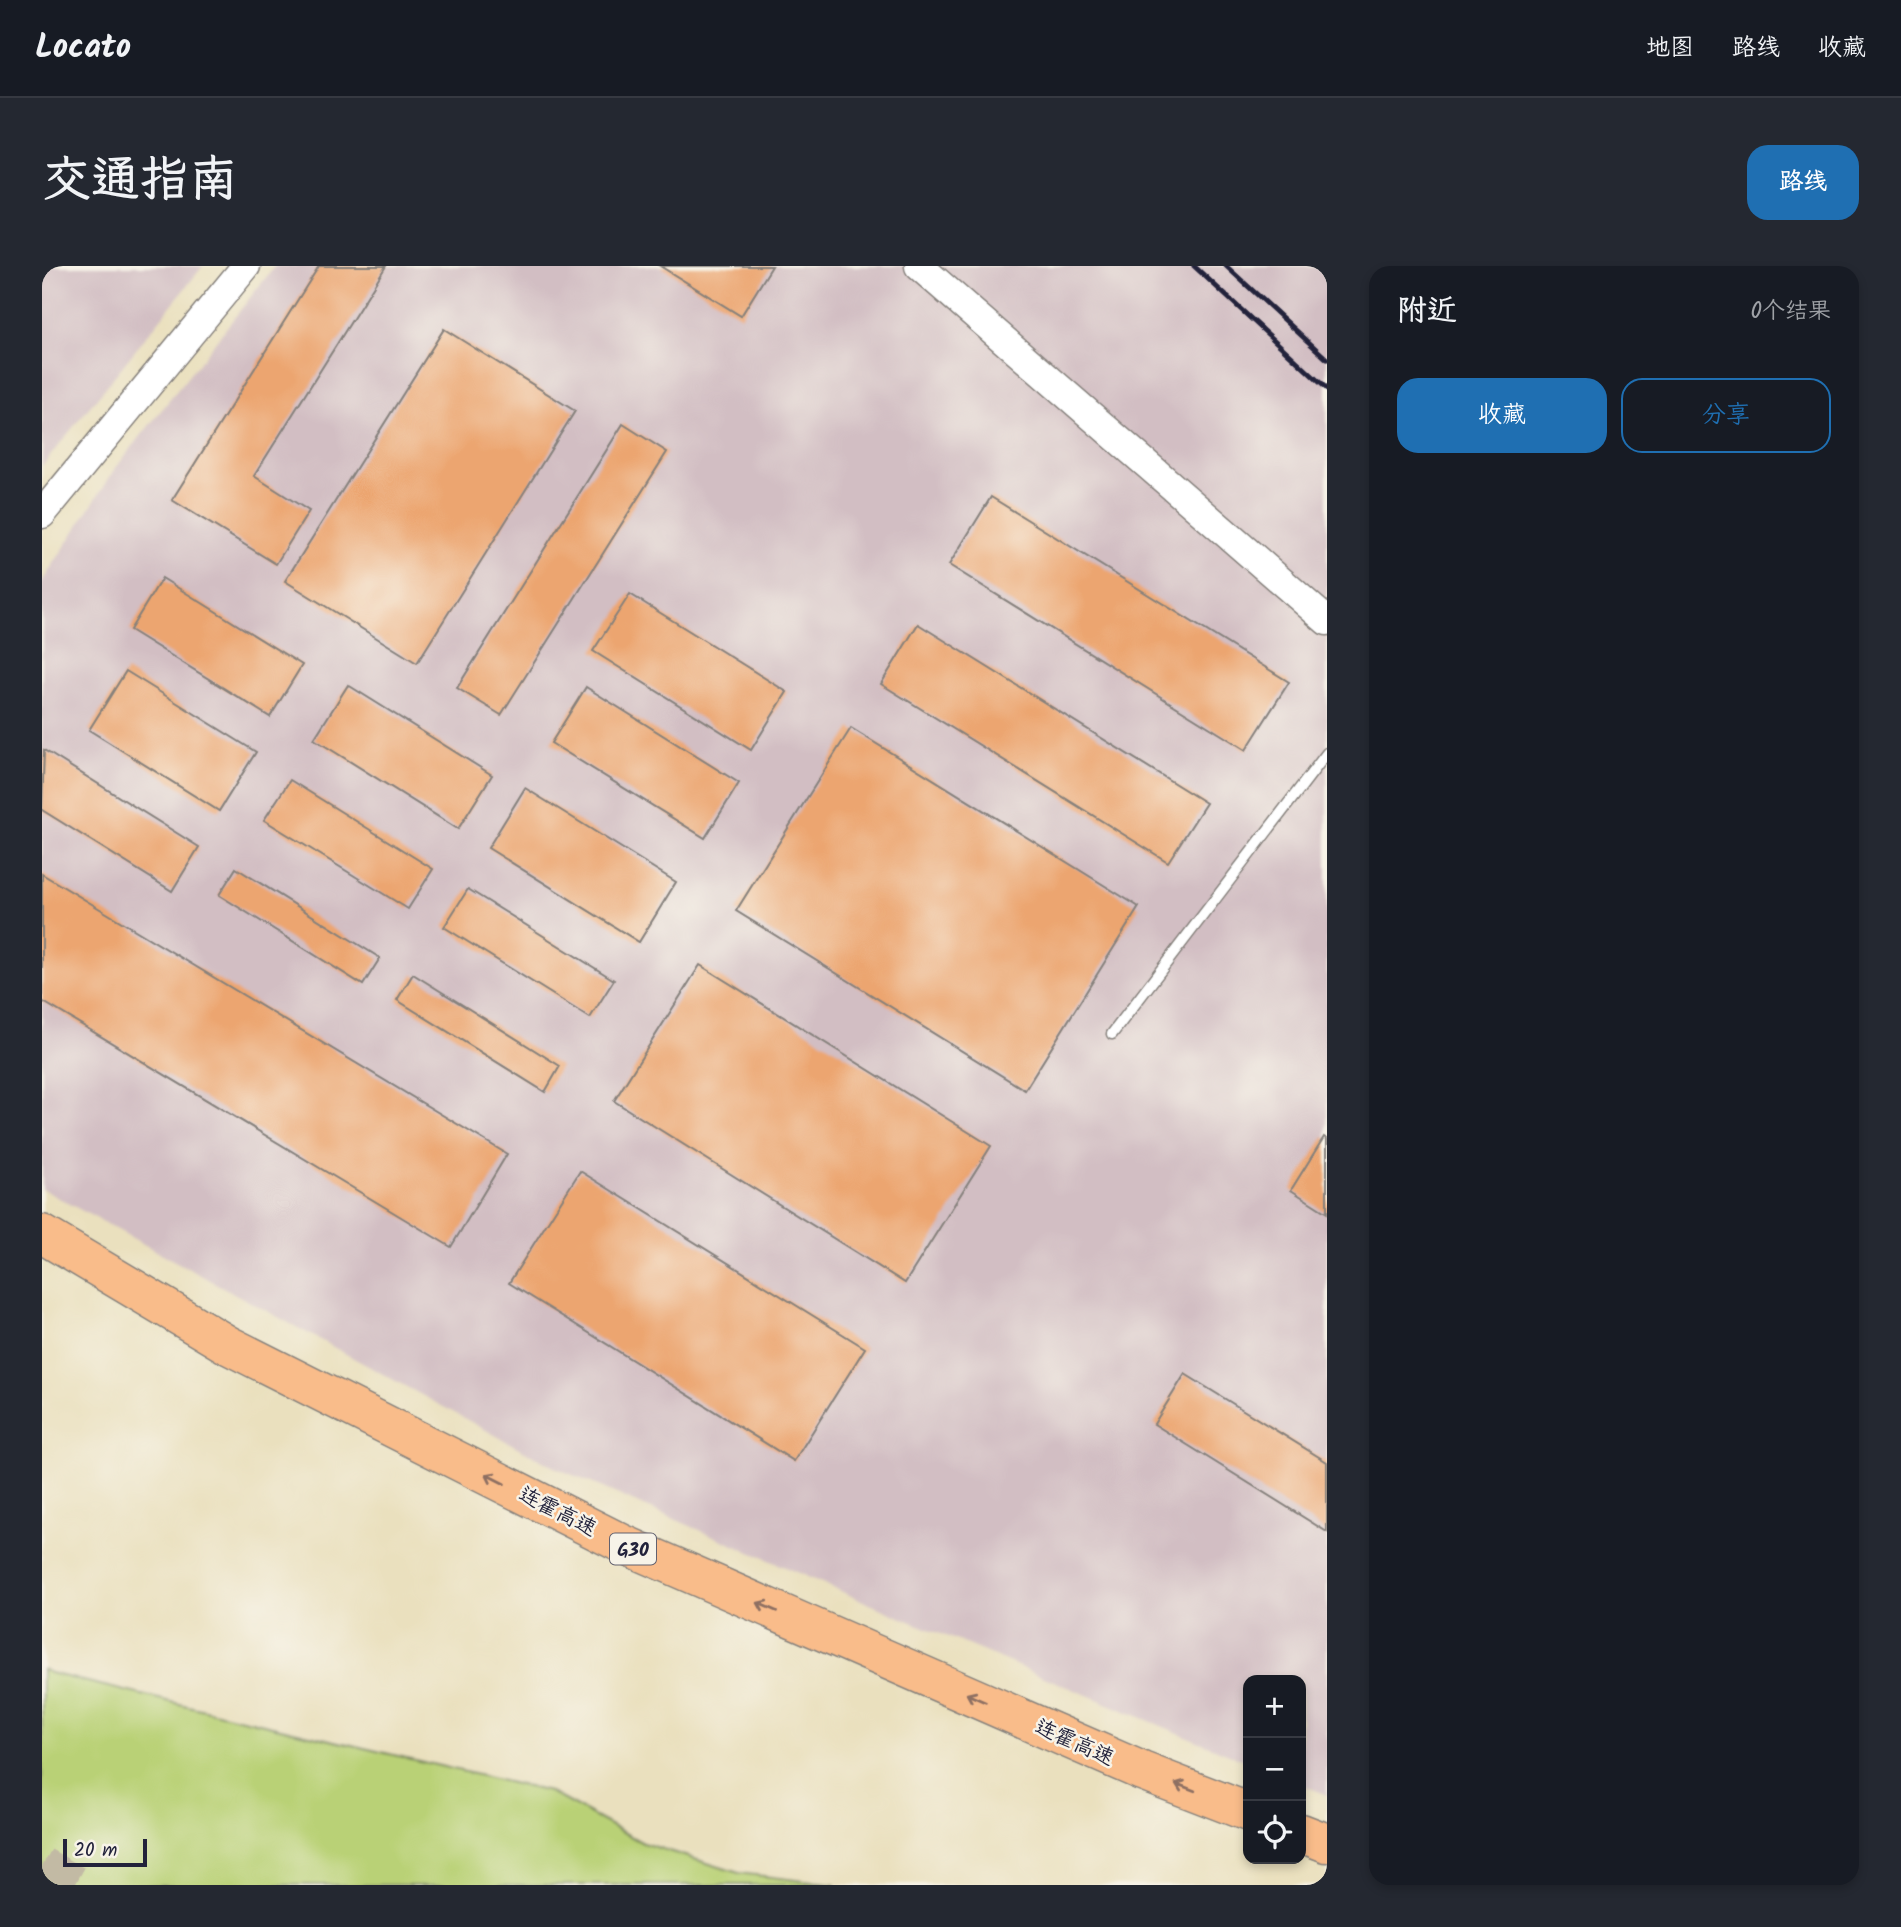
<!DOCTYPE html>
<html lang="zh">
<meta charset="utf-8">
<style>
body{margin:0;font-family:Kalam,"LXGW WenKai TC",sans-serif;background:#242831;color:#f1f3f6}
.controls{position:absolute;right:21px;bottom:21px;display:grid;overflow:hidden;border-radius:14px;box-shadow:0 4px 10px #0003}
.controls button{width:63px;height:63px;display:grid;place-items:center;padding:0;border:0;border-bottom:2px solid #363941;background:#171b24;color:#f1f3f6;font:35px sans-serif}
.scale{position:absolute;left:21px;bottom:18px;width:84px;box-sizing:border-box;padding-left:7px;border:4px solid #22223b;border-top:0;font-size:19px;line-height:24px;white-space:nowrap;color:#22223b;-webkit-text-stroke:5px #f7f3e8;paint-order:stroke}
.list{margin:0;padding:0;list-style:none}
h2{display:flex;justify-content:space-between;align-items:center;height:91px;margin:0;padding:0 28px;font-size:30px}
h2 small{font-size:23px;font-weight:400;color:#9ea1a6}
.actions{display:flex;gap:14px;padding:21px 28px}
.actions a{flex:1;padding:16px 0;border:2px solid #1f6fb2;border-radius:21px;text-align:center;font-size:24px;color:#1f6fb2}
.actions .main{background:#1f6fb2;color:#fff}
.icon{flex:none;width:38px;height:38px;fill:none;stroke:currentColor;stroke-width:2;stroke-linecap:round;stroke-linejoin:round}
.map{position:relative;flex:none;width:1285px;height:1619px;overflow:hidden;border-radius:21px}
header{display:flex;align-items:center;gap:42px;box-sizing:border-box;height:98px;padding:0 35px;background:#171b24;border-bottom:2px solid #363941}
header strong{font-size:33px}
nav{display:flex;gap:38px;margin-inline-start:auto;font-size:24px}
.intro{display:flex;align-items:center;justify-content:space-between;box-sizing:border-box;height:168px;padding:0 42px}
h1{margin:0;font-size:49px}
.button{padding:18px 32px;border-radius:21px;background:#1f6fb2;color:#fff;font-size:24px;font-weight:700}
main{display:flex;gap:42px;padding:0 42px}
aside{flex:1;background:#171b24;border-radius:21px;box-shadow:0 4px 10px #0003}
.map>svg:first-child{display:block}
</style>
<header>
<strong>Locato</strong>
<nav><a>地图</a><a>路线</a><a>收藏</a></nav>
</header>
<div class="intro"><h1>交通指南</h1><a class="button">路线</a></div>
<main>
<div class="map">
<svg width="1285" height="1619" viewBox="0 0 1285 1619">
<rect width="100%" height="100%" fill="#f7f3e8"/>
<filter id="ink" filterUnits="userSpaceOnUse"><feTurbulence type="fractalNoise" baseFrequency=".0143" numOctaves="2"/><feDisplacementMap in="SourceGraphic" scale="14" xChannelSelector="R" yChannelSelector="G"/><feConvolveMatrix kernelMatrix="1 2 1 2 8 2 1 2 1" color-interpolation-filters="sRGB"/></filter>
<filter id="wash" filterUnits="userSpaceOnUse"><feTurbulence type="fractalNoise" baseFrequency=".00686" numOctaves="4" result="noise"/><feDisplacementMap in="SourceGraphic" scale="28" xChannelSelector="R" yChannelSelector="G"/><feGaussianBlur stdDeviation="1.57" result="paint"/><feColorMatrix in="noise" values="0 0 0 0 0 0 0 0 0 0 0 0 0 0 0 0 0 1.4 0 .05"/><feComposite in="paint" operator="in"/></filter>
<g filter="url(#wash)">
<rect width="100%" height="100%" fill="#eae0be"/>
<path fill="#d2bec3" d="M 0,0 L 161,0 L 0,200 Z
M 233,0 L 1285,0 L 1285,1529 L 1259,1518 L 1259,1414 L 1206,1414 L 1206,1496 L 858,1351 L 510,1200 L 0,923 L 0,316 L 73,203 Z"/>
<path fill="#b9d176" stroke="#6e7a58" stroke-width="2" d="M 0,1403 L 8,1407 L 507,1526 L 601,1577 L 697,1607 L 794,1619 L 0,1619 Z"/>
<g id="blocks">
<path fill="#eca570" d="M 277,0 L 344,0 L 212,210 L 267,245 L 234,298 L 130,234 Z
M 618,0 L 730,0 L 699,50 Z
M 402,63 L 533,145 L 375,397 L 243,315 Z
M 581,158 L 625,186 L 459,449 L 415,422 Z
M 949,231 L 1247,416 L 1204,484 L 907,299 Z
M 120,312 L 260,399 L 228,451 L 88,364 Z
M 588,328 L 745,426 L 709,484 L 551,385 Z
M 876,358 L 1164,537 L 1126,596 L 839,418 Z
M 84,405 L 214,486 L 177,545 L 47,464 Z
M 306,419 L 450,509 L 416,563 L 272,473 Z
M 544,421 L 697,517 L 663,572 L 509,477 Z
M 809,462 L 1097,641 L 983,824 L 694,645 Z
M 2,484 L 157,581 L 130,625 L 0,544 Z
M 248,514 L 391,603 L 366,643 L 222,554 Z
M 483,522 L 634,616 L 597,676 L 446,582 Z
M 194,602 L 338,692 L 321,719 L 177,629 Z
M 0,608 L 465,888 L 409,981 L 0,735 Z
M 426,623 L 572,714 L 548,752 L 402,661 Z
M 658,699 L 949,880 L 863,1017 L 572,835 Z
M 371,708 L 518,800 L 503,826 L 355,734 Z
M 1282,871 L 1285,873 L 1285,947 L 1249,924 Z
M 538,905 L 823,1082 L 752,1195 L 467,1017 Z
M 1143,1108 L 1285,1196 L 1285,1266 L 1112,1158 Z"/>
</g>
</g>
<g filter="url(#ink)">
<use href="#blocks" fill-opacity="0" stroke="#86817c" stroke-width="2"/>
<g fill="none" stroke-linecap="round" stroke-linejoin="round">
<path stroke="#c2baa4" stroke-width="38" stroke-dasharray="38 19" stroke-linecap="butt" d="M 0,1600 L 34,1619"/>
<defs>
<path id="service" d="M 1070,768 L 1285,487"/>
<path id="tertiary" d="M 877,0 L 1285,355
M 0,248 L 204,0"/>
<path id="motorway" d="M 0,968 L 186,1079 L 581,1278 L 1100,1505 L 1206,1546
M 1259,1567 L 1285,1577"/>
</defs>
<use href="#service" stroke="#86817c" stroke-width="13"/>
<use href="#tertiary" stroke="#86817c" stroke-width="31"/>
<use href="#motorway" stroke="#86817c" stroke-width="41"/>
<use href="#service" stroke="#fff" stroke-width="10"/>
<use href="#tertiary" stroke="#fff" stroke-width="28"/>
<use href="#motorway" stroke="#f9bc8a" stroke-width="38"/>
<path stroke="#22223b" stroke-width="5" d="M 1152,0 L 1285,123
M 1184,0 L 1285,93"/>
</g>
<defs><path id="oneway-shaft" d="M-6 0H5M1.5-3L5.5 0L1.5 3" fill="none" stroke-width="1.6" stroke-linecap="round" stroke-linejoin="round" transform="scale(1.75)"/></defs>
<g stroke="#8e6f62">
<use href="#oneway-shaft" transform="translate(453 1213) rotate(-153)"/>
<use href="#oneway-shaft" transform="translate(725 1341) rotate(-156)"/>
<use href="#oneway-shaft" transform="translate(934 1432) rotate(-156)"/>
<use href="#oneway-shaft" transform="translate(1143 1521) rotate(-159)"/>
</g>
</g>
<g text-anchor="middle" stroke-width="5" stroke-linejoin="round" paint-order="stroke">
<rect fill="#f7f3e8" stroke="#62616f" stroke-width="2" x="568" y="1267.5" width="46" height="31" rx="5"/>
<g font-size="19" font-weight="bold" fill="#22223b">
<text x="591" y="1290">G30</text>
</g>
<g font-size="21" fill="#22223b" stroke="#f7f3e8">
<text transform="translate(516 1245) rotate(27)" y="7">连霍高速</text>
<text transform="translate(1033 1476) rotate(24)" y="7">连霍高速</text>
</g>
</g>
</svg>
<div class="controls">
<button>+</button>
<button>−</button>
<button><svg class="icon" aria-label="locate" viewBox="0 0 24 24"><circle cx="12" cy="12" r="6"/><path d="M12 2v4M12 18v4M2 12h4M18 12h4"/></svg></button>
</div>
<div class="scale">20 m</div>
</div>
<aside>
<h2>附近<small>0个结果</small></h2>
<ul class="list">
</ul>
<div class="actions"><a class="main">收藏</a><a>分享</a></div>
</aside>
</main>
